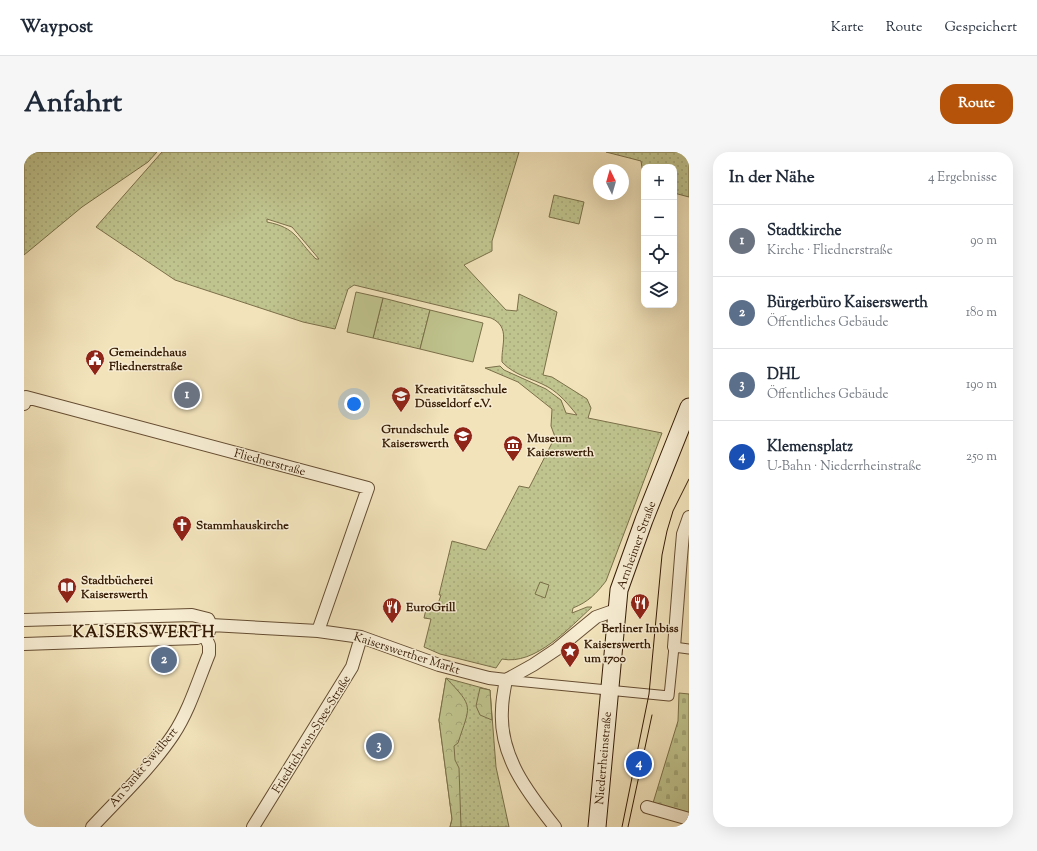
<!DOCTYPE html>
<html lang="de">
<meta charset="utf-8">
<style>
body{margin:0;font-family:"Sorts Mill Goudy",serif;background:#f6f6f7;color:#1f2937}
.controls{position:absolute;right:12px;top:12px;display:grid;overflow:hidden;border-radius:8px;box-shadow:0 4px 16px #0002}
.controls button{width:36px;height:36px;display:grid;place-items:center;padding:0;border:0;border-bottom:1px solid #e0e1e3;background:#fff;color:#1f2937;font:20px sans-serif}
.compass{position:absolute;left:569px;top:12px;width:36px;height:36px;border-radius:50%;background:#fff;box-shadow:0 4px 16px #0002;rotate:355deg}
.you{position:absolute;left:330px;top:252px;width:14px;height:14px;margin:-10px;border:3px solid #fff;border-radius:50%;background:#1a73e8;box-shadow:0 0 0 6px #1a73e833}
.badge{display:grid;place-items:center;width:26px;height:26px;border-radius:50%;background:#b45309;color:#fff;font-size:13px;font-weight:700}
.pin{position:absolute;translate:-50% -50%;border:2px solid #fff;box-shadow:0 1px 4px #0006}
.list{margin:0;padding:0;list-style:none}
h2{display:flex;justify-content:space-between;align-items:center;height:52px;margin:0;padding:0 16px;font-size:17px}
h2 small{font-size:13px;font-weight:400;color:#747a83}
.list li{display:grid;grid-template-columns:26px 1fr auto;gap:12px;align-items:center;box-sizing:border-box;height:72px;padding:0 16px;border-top:1px solid #e0e1e3}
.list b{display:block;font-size:15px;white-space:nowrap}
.list p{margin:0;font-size:13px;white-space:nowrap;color:#747a83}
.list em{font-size:13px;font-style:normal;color:#747a83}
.icon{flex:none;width:22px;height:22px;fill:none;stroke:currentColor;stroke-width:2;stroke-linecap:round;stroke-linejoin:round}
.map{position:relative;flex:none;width:665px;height:675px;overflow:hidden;border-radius:16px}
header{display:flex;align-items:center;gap:24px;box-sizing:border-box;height:56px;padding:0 20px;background:#fff;border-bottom:1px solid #e0e1e3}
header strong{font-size:19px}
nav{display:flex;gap:22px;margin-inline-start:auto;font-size:14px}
.intro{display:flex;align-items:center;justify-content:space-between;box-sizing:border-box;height:96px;padding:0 24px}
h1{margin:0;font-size:28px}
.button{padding:10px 18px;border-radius:16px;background:#b45309;color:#fff;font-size:14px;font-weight:700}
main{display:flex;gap:24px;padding:0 24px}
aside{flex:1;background:#fff;border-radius:16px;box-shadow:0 4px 16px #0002}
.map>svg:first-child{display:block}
</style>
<header>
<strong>Waypost</strong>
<nav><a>Karte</a><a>Route</a><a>Gespeichert</a></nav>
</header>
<div class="intro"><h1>Anfahrt</h1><a class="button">Route</a></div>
<main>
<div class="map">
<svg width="665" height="675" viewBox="0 0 665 675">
<defs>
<pattern id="grass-dots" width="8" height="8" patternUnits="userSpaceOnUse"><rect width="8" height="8" fill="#bfc38d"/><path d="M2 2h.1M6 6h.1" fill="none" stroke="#a5a778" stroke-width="1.8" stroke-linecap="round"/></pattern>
<pattern id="forest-crowns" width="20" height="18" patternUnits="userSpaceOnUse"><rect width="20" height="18" fill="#bfc38d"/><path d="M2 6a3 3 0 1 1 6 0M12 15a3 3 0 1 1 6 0" fill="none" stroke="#a5a778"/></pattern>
<pattern id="cemetery-stones" width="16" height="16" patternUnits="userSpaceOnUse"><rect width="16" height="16" fill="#bfc38d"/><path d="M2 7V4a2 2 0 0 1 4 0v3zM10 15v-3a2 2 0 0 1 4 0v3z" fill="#a5a778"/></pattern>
</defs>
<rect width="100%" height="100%" fill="#f2e3bb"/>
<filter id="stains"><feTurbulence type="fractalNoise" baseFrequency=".005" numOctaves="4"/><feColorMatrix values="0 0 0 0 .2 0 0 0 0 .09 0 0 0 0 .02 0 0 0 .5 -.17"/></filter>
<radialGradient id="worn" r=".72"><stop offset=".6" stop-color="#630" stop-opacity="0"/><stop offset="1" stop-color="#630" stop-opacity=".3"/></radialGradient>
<path fill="url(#grass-dots)" stroke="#7a6f49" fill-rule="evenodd" d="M 0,0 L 133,0 L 124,10 L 58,55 L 0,103 Z
M 138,0 L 495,0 L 468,89 L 468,99 L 440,113 L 482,158 L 493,159 L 495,142 L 533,160 L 519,223 L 528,225 L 563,247 L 567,256 L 564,266 L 638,281 L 582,429 C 572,442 564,450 549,456 L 548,461 L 563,455 L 568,455 C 546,475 511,514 478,507 L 472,516 L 416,502 L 400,495 L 407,467 L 400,466 L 403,453 L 410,454 L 414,452 L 417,443 L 415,443 L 428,389 L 462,398 L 495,334 L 505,336 L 531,285 L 527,274 L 528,257 L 494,230 L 461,216 L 476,214 L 480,218 L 522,237 L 537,248 L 542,261 L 553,263 C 544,252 536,242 524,235 C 508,226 491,224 478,210 C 477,193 487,175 467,166 L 330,133 L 324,137 L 311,177 L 279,170 L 151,128 L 72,75 ZM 243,67 L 268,75 L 295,107 L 292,107 C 272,87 273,76 243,70 Z
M 582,0 L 663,0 L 665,3 L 665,45 L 650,41 L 650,15 L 620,15 L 620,28 L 617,9 Z
M 530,43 L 560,50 L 555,72 L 525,65 Z
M 359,146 L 406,158 L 396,197 L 349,186 Z
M 422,526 L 466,538 L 472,615 L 485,675 L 426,675 L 428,667 L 415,568 Z"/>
<path fill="url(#forest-crowns)" stroke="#7a6f49" d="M 422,526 C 451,556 446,553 434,591 L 430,594 L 431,608 L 435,616 L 437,675 L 426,675 L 428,667 L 415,568 Z
M 456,536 L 466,538 L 468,568 L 456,563 L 452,554 Z"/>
<path fill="url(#cemetery-stones)" stroke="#7a6f49" d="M 655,541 L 665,542 L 665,661 L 629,651 L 654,569 Z"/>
<path fill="#bfc38d" stroke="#7a6f49" d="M 332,140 L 359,146 L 349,186 L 323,180 Z
M 406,158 L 459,171 L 449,210 L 396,197 Z
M 516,430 L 525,433 L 521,446 L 511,442 Z"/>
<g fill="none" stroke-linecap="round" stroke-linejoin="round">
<defs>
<path id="pedestrian" d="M 482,528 L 645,544 L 650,495 L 665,497"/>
<path id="minor" d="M 0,252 L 2,245 L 344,336 L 294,479
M 0,468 L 168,463 L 184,467 L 187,473 L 184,482 L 173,486 L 0,492
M 187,473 L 294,479 L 337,485 L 415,513 L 465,526 L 482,528
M 650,495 L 657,405 L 659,382 L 665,365
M 482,528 C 480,538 478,548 478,558 C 475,604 504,641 531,675
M 482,528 L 509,513 L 533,497 L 572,465 L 592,458
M 623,655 L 665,667
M 68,675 C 95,646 127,616 149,583 C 165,559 174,529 185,502 L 185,493 L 181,484
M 229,675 L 328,515 L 337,485"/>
<path id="secondary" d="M 573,675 L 595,438 L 620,368 L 665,255"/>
</defs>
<use href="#pedestrian" stroke="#654d32" stroke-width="11"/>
<use href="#minor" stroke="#654d32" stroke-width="14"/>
<use href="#secondary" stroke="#361b05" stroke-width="19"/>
<use href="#pedestrian" stroke="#f7edd3" stroke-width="9"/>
<use href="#minor" stroke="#f7edd3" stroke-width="12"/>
<use href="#secondary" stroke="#f7edd3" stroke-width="17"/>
<path stroke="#361b05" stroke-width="1" d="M 598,675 L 625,542 L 638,403 L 643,379 L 649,359 L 665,327
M 604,675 L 628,563"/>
</g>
<defs>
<symbol id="civic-pin" viewBox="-11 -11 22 30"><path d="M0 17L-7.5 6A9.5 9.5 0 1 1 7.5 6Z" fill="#8f2418" stroke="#f7edd3"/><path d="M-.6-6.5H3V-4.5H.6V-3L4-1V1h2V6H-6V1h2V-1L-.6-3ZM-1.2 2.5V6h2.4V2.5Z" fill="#fff"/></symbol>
<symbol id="school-pin" viewBox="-11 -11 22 30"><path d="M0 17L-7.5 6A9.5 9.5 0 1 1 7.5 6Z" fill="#8f2418" stroke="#f7edd3"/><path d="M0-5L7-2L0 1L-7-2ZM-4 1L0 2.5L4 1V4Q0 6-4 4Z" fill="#fff"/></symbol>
<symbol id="museum-pin" viewBox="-11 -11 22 30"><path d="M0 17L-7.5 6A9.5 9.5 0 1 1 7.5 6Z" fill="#8f2418" stroke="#f7edd3"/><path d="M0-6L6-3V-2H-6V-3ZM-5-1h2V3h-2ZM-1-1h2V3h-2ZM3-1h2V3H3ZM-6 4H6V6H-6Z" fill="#fff"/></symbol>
<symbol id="church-pin" viewBox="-11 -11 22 30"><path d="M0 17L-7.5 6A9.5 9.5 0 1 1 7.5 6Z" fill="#8f2418" stroke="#f7edd3"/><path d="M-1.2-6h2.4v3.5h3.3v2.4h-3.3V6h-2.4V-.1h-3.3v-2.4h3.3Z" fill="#fff"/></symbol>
<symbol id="library-pin" viewBox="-11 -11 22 30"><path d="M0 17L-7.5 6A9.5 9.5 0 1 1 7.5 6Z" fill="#8f2418" stroke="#f7edd3"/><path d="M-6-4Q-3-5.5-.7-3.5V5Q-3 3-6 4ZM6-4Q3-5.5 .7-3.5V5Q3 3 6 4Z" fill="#fff"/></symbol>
<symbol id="restaurant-pin" viewBox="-11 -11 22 30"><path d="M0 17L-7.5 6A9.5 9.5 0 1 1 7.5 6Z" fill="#8f2418" stroke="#f7edd3"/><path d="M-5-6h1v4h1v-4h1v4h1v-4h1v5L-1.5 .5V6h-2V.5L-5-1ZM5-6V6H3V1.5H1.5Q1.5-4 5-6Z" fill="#fff"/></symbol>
<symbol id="sight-pin" viewBox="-11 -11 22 30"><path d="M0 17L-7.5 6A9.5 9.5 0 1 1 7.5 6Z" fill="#8f2418" stroke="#f7edd3"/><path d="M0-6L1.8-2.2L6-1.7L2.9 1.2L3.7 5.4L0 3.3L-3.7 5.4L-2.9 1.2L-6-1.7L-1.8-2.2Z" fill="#fff"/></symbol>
</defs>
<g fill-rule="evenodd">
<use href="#civic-pin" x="60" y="196" width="22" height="30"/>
<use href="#school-pin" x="366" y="233" width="22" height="30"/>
<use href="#school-pin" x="428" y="273" width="22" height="30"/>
<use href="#museum-pin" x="478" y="282" width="22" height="30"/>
<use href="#church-pin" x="147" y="362" width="22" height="30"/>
<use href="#library-pin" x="32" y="424" width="22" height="30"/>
<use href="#restaurant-pin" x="605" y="440" width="22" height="30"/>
<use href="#restaurant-pin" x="357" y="444" width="22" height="30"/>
<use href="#sight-pin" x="535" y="488" width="22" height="30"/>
</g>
<g text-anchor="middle" stroke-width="3" stroke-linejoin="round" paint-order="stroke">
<g font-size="12" font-weight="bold" fill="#361b05" stroke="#f7edd3" text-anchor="start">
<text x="85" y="204">Gemeindehaus<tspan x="85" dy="14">Fliednerstraße</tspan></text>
<text x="391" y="241">Kreativitätsschule<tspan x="391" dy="14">Düsseldorf e.V.</tspan></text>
<text x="425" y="281" text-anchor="end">Grundschule<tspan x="425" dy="14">Kaiserswerth</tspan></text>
<text x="503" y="290">Museum<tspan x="503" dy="14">Kaiserswerth</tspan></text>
<text x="172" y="377">Stammhauskirche</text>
<text x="57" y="432">Stadtbücherei<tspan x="57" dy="14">Kaiserswerth</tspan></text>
<text x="382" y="459">EuroGrill</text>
<text x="616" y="480" text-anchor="middle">Berliner Imbiss</text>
<text x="560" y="496">Kaiserswerth<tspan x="560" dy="14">um 1700</tspan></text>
</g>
<g font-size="12" fill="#361b05" stroke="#f7edd3">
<text transform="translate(246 310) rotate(15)" y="4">Fliednerstraße</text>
<text transform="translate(612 393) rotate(-70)" y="4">Arnheimer Straße</text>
<text transform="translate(383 501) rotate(18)" y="4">Kaiserswerther Markt</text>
<text transform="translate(287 582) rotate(-58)" y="4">Friedrich-von-Spee-Straße</text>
<text transform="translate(579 606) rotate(-85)" y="4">Niederrheinstraße</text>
<text transform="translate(119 615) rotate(-50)" y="4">An Sankt Swidbert</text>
</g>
<g font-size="16" font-weight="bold" letter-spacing="1" fill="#361b05" stroke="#f7edd3">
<text x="120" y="485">KAISERSWERTH</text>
</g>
</g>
<rect width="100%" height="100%" filter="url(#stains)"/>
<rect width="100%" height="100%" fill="url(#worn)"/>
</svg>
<div class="controls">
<button>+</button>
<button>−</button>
<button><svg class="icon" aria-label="locate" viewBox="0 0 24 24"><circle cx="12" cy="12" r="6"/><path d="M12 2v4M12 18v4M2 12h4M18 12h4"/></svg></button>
<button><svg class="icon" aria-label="layers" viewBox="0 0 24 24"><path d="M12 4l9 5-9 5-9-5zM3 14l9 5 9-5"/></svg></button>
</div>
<svg class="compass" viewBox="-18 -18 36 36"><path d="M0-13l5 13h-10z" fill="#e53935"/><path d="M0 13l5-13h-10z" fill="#747a83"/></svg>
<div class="you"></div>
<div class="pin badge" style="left:163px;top:243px;background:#6b7280">1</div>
<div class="pin badge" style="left:140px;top:508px;background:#5c6f8a">2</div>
<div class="pin badge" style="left:355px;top:594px;background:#5c6f8a">3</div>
<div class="pin badge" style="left:615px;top:612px;background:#1a4fb4">4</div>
</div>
<aside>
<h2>In der Nähe<small>4 Ergebnisse</small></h2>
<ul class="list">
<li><span class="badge" style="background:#6b7280">1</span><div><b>Stadtkirche</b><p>Kirche · Fliednerstraße</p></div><em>90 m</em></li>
<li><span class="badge" style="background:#5c6f8a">2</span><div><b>Bürgerbüro Kaiserswerth</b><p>Öffentliches Gebäude</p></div><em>180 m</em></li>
<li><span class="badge" style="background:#5c6f8a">3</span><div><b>DHL</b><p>Öffentliches Gebäude</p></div><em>190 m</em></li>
<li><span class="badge" style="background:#1a4fb4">4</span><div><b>Klemensplatz</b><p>U-Bahn · Niederrheinstraße</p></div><em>250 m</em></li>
</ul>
</aside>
</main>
